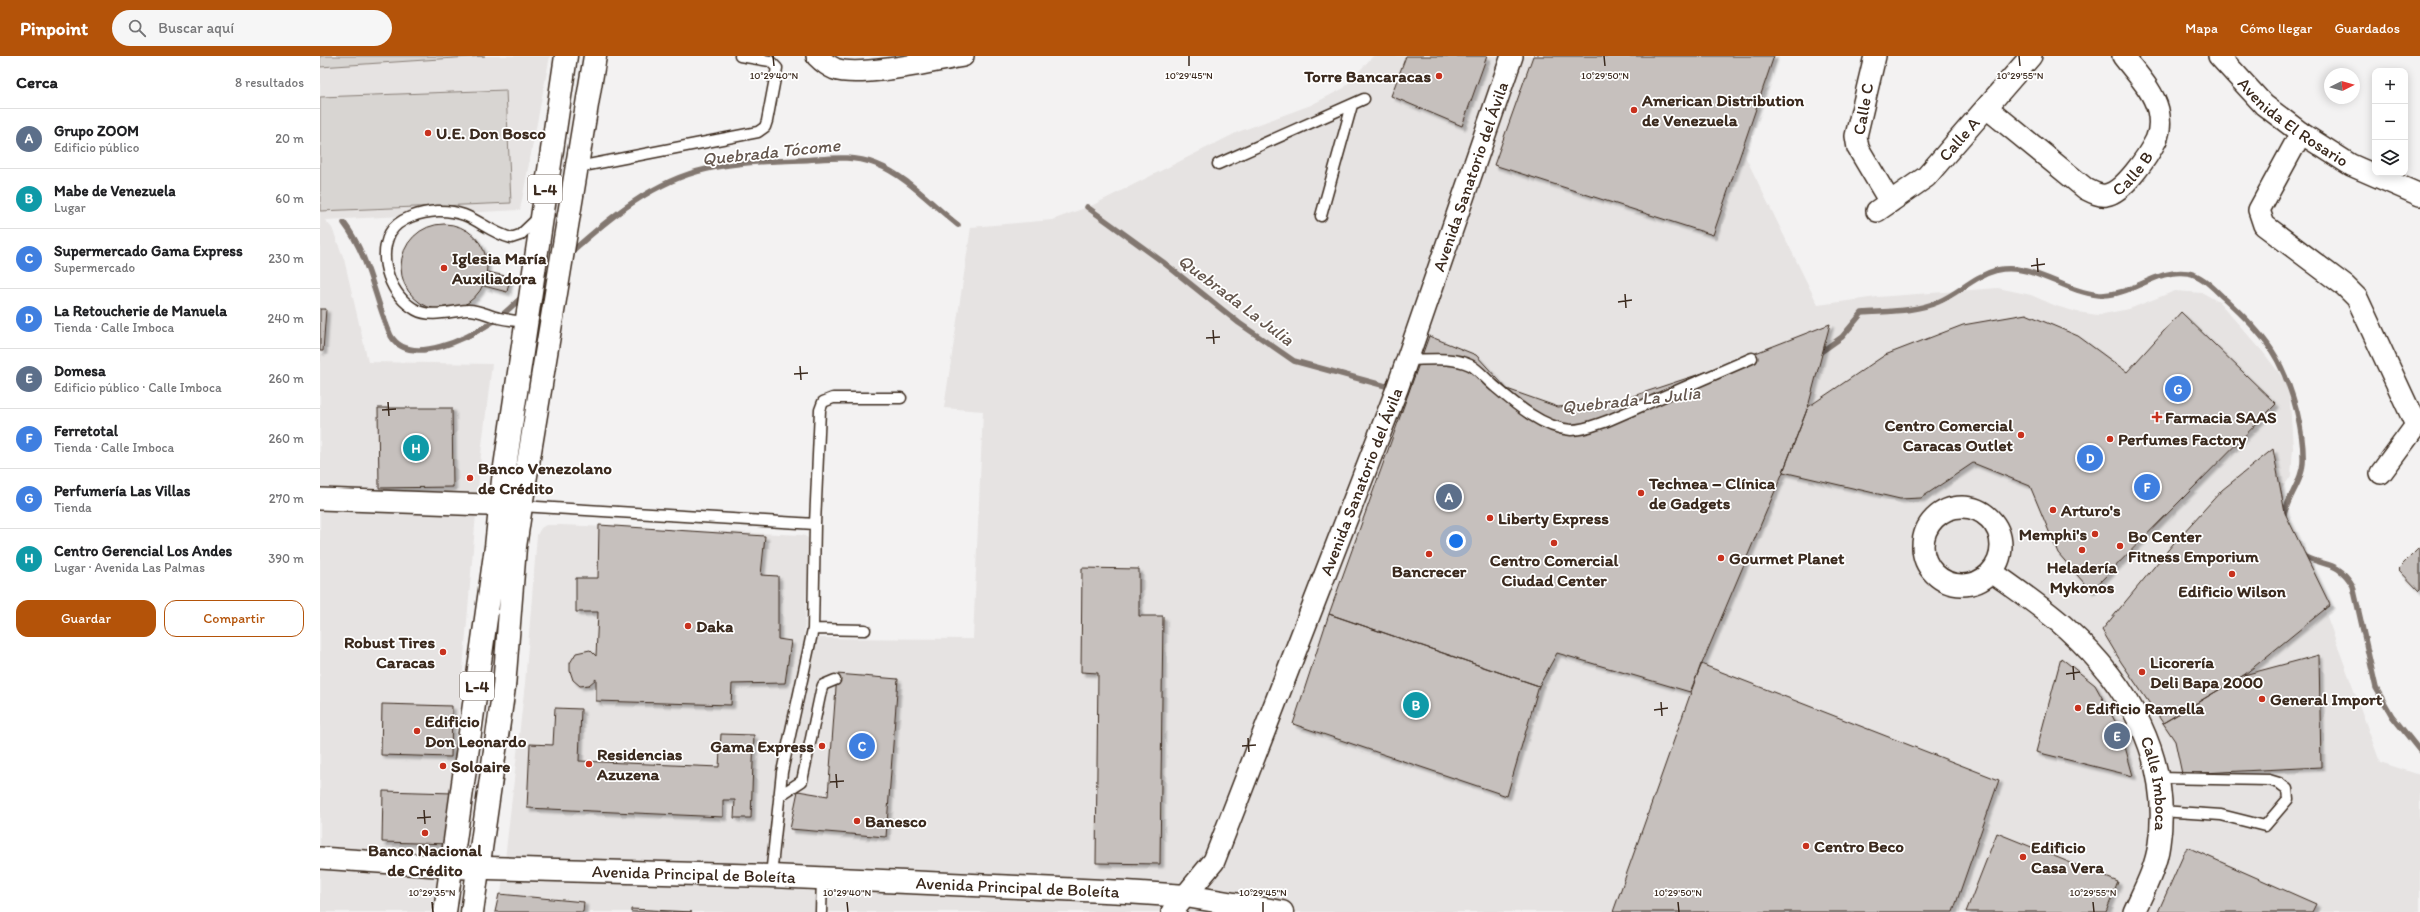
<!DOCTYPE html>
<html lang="es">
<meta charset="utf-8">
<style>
body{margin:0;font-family:Itim,sans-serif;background:#f6f6f6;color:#202124}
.controls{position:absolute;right:12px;top:12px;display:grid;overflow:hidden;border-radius:8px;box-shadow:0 2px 10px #0003}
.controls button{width:36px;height:36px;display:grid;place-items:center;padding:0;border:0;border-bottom:1px solid #e0e0e0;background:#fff;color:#202124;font:20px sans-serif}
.compass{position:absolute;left:2004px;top:12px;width:36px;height:36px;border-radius:50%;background:#fff;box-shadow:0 2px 10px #0003;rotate:85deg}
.you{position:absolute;left:1136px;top:485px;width:14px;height:14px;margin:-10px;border:3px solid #fff;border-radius:50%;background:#1a73e8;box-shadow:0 0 0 6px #1a73e833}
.badge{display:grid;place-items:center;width:26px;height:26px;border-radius:50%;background:#b45309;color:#fff;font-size:13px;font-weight:700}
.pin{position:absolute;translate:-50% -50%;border:2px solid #fff;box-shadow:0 1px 4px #0006}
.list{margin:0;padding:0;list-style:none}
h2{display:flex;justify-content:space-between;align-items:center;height:52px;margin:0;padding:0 16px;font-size:17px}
h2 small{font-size:13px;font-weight:400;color:#757577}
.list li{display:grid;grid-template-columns:26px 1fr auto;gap:12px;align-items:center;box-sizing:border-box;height:60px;padding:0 16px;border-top:1px solid #e0e0e0}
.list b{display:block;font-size:15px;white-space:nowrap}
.list p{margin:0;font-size:13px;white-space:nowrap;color:#757577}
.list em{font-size:13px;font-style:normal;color:#757577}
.actions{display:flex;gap:8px;padding:12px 16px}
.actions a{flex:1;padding:9px 0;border:1px solid #b45309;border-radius:12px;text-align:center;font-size:14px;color:#b45309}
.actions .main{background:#b45309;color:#fff}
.icon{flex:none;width:22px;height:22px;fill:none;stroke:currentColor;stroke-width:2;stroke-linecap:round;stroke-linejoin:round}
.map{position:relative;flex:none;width:2100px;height:856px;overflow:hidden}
header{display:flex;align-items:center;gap:24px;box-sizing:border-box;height:56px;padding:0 20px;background:#b45309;color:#fff}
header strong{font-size:19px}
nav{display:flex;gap:22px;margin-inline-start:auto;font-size:14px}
.search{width:280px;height:36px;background:#f6f6f6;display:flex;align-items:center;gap:10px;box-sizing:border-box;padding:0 14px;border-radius:22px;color:#757577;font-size:15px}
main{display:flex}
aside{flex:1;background:#fff}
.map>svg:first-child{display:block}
</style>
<header>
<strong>Pinpoint</strong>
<div class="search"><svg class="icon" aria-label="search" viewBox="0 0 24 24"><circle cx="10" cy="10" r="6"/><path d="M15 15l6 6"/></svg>Buscar aquí</div>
<nav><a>Mapa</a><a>Cómo llegar</a><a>Guardados</a></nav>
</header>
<main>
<aside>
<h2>Cerca<small>8 resultados</small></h2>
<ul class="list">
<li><span class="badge" style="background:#5c6f8a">A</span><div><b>Grupo ZOOM</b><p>Edificio público</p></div><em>20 m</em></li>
<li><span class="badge" style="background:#0f9aa8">B</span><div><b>Mabe de Venezuela</b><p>Lugar</p></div><em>60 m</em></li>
<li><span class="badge" style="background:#3f7fe0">C</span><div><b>Supermercado Gama Express</b><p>Supermercado</p></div><em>230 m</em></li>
<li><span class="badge" style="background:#3f7fe0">D</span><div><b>La Retoucherie de Manuela</b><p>Tienda · Calle Imboca</p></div><em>240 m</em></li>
<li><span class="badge" style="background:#5c6f8a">E</span><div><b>Domesa</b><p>Edificio público · Calle Imboca</p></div><em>260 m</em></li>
<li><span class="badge" style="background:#3f7fe0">F</span><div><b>Ferretotal</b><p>Tienda · Calle Imboca</p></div><em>260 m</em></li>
<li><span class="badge" style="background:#3f7fe0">G</span><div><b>Perfumería Las Villas</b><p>Tienda</p></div><em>270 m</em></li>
<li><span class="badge" style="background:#0f9aa8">H</span><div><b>Centro Gerencial Los Andes</b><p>Lugar · Avenida Las Palmas</p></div><em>390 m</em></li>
</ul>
<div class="actions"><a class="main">Guardar</a><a>Compartir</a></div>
</aside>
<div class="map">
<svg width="2100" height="856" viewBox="0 0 2100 856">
<defs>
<filter id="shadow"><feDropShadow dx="3.5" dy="3.5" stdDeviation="1" flood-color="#0004"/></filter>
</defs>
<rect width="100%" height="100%" fill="#f3f2f2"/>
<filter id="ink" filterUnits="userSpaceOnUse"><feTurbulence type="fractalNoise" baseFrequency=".025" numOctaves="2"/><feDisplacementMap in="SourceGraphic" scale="8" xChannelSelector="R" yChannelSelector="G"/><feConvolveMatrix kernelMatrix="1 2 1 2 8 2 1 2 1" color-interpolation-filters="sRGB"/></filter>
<g filter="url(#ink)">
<path fill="#e6e3e2" d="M 0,0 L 230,0 L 200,154 L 5,164 L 12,172 L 24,203 L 48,306 L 172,308 L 161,398 L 129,781 L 114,856 L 0,856 Z
M 1053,0 L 1459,0 L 1443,40 L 1425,100 L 1498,249 L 1557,241 L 1678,232 L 1711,239 L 1736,250 L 1757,256 L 1778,259 L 1809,253 L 1855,235 L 1883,237 L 1899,246 L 1943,296 L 1969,330 L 1973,392 L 1971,420 L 1954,444 L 1990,514 L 2060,706 L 2100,719 L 2100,856 L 179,856 L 205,627 L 217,479 L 221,472 L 226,469 L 240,469 L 483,479 L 488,482 L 489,492 L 484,582 L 653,583 L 663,355 L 624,352 L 651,171 L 732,164 L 773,149 L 918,76 L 991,49 L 1024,32 Z"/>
<path fill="#d8d5d2" stroke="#8a8078" d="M 0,0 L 165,0 L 0,11 Z
M 186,34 L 191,147 L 0,155 L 0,41 Z"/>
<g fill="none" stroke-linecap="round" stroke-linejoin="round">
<path stroke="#827770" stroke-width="5.5" d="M 767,151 L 843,206 L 919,267 L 974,305 L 1095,338
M 24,167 C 50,201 54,242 71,280 C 90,312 150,281 174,265 C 185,258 194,248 204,239
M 249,198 C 289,162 333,125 387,113 C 417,106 450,105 481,104 C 506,103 531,98 556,108 C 587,120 612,149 638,169
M 219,225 L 234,212
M 1498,298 L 1522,281 L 1542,257 C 1567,255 1595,256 1618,246 C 1639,237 1654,220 1677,214 C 1712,206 1744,236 1779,239 C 1811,241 1836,212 1868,217 C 1882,219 1894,233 1904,242 C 1945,279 1963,302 1977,356 C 1981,373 1984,389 1983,407 C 1982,427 1965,444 1963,464
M 1981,498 C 2002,512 2017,502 2033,530 L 2056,632 L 2072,660 L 2100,695"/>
</g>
<path fill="#c6c0bd" stroke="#3b2a1e" filter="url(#shadow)" d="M 1086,0 L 1167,0 L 1142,70 L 1071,40 Z
M 1213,0 L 1454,0 L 1393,179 L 1174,109 Z
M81 211a43 43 0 1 1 86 0a43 43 0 1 1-86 0Z
M 168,216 L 190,221 L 187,236 L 164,230 Z
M 0,253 L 6,253 L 3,295 L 0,295 Z
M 1861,256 L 1956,348 L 1771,535 L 1738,497 L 1710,430 L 1653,407 L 1601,442 L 1580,443 L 1463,416 L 1488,351 L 1565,299 L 1643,269 L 1706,258 L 1758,280 L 1807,316 Z
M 1510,268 L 1488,351 L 1463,416 L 1370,636 L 1237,597 L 1219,630 L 1009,558 L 1109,280 L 1156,299 L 1187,333 L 1238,351 L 1295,346 L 1392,314 Z
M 58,352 L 132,352 L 133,431 L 59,432 Z
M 1953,393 L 1965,457 L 2010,549 L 1924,619 L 1843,667 L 1801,606 L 1782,574 L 1853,488 L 1902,434 Z
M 279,469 L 445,480 L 441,519 L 458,520 L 458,583 L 471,585 L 465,627 L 412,628 L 411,649 L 276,645 L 276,623 L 269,629 L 260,630 L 253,624 L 250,615 L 250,607 L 256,597 L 270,594 L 276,600 L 278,556 L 256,556 L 256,522 L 278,522 Z
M 2100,491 L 2100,534 L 2099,535 L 2078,513 Z
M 762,512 L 819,513 L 819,560 L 843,560 L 840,808 L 776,807 L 778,617 L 761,616 Z
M 1009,558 L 1219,630 L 1187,740 L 973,668 Z
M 1999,599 L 2001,711 L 1862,718 L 1855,685 L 1843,667 L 1924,619 Z
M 1741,602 L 1775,629 L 1801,676 L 1813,720 L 1716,696 Z
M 1381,608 L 1679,724 L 1633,856 L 1293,856 Z
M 517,618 L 578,623 L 566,781 L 470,773 L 478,735 L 508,740 Z
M 62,648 L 132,650 L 131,701 L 61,699 Z
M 235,652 L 261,653 L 259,705 L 399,711 L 401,678 L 434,679 L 431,762 L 414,762 L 415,744 L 403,744 L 403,761 L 207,752 L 210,688 L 233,689 Z
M 63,735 L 133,737 L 131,788 L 62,786 Z
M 1677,777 L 1798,826 L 1786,856 L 1646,856 Z
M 1867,791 L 1996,848 L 1992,856 L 1838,856 Z
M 179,838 L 264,846 L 263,856 L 175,856 Z
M 311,853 L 372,856 L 311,856 Z"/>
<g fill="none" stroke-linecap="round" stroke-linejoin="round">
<defs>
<path id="lane" d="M 898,108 L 1044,43
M 258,111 L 438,76 L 445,71 L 447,65 L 457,12 L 450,5 L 420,0
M 1001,160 L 1032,49
M 206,266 C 197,265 188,264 179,262 C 169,260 158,253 147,254 C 132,255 110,262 96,254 C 71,240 57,204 70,177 C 78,162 102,156 118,155 C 153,154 162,174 191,182 L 200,179 L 220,160
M 1087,304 C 1107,304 1132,300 1150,309 C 1158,313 1166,323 1173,329 C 1194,347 1222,372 1251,374 C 1264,374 1275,369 1287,365 L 1432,302
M 201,450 L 495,468 L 493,573 L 462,716 L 451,820
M 495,468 L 500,354 L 503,346 L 513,342 L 581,342
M 493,573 L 545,574
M 1837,722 L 1949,724 L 1959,727 L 1967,733 L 1968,743 L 1945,770 L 1901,759 L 1841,755
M 459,740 L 482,725 L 501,635 L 503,629 L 515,624
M 501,856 L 502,822"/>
<g id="street">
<path d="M 497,0 C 502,5 508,10 515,13 C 539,22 615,5 643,0"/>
<path d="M 1555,0 L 1536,80 L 1538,92 L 1570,146"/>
<path id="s1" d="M 1899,0 L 1944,49 L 1981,77 L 2031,109 L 2100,139"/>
<path id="s2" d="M 1667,52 L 1766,133 C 1772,136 1779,140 1786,139 C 1804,136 1828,100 1836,84 C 1840,75 1840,63 1838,54 C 1833,34 1815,16 1803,0"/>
<path d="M 1981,77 L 1939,154 L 1944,169 L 2025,230 L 2037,242 L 2096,369"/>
<path id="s3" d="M 1557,155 L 1606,121 L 1711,0"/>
<path d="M 2061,417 L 2100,364"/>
<path d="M 0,443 L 197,450"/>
<circle cx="1642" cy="490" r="39"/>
<path id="s4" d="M 1672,516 C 1697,534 1724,552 1747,573 C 1808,628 1852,703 1839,788 C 1836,812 1824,834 1814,856"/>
<path d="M 0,802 L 132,811"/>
<path id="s5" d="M 852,856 L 894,805 L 1077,333 L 1192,0"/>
</g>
<g id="secondary">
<path id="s6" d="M 132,811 L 451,820 L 806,836 L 866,840 L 962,856"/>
</g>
<path id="primary" d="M 125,856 L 176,491 L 183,424 L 246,0
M 152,856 L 184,631 L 195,491 L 201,450 L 275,0"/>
</defs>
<use href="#lane" stroke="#3b2a1e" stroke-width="13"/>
<use href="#street" stroke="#3b2a1e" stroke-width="24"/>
<use href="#secondary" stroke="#3b2a1e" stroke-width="25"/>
<use href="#primary" stroke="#3b2a1e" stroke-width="25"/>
<use href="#lane" stroke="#fff" stroke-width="10"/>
<use href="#street" stroke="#fff" stroke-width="21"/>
<use href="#secondary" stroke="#fff" stroke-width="22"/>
<use href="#primary" stroke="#fff" stroke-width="22"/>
</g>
</g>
<path fill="none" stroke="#3b2a1e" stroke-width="1.5" d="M 453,0 L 454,10M 869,0 L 869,10M 1284,0 L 1285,10M 1699,0 L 1700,10M 1717,202 L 1718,216M 1711,210 L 1725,208M 1305,238 L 1306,252M 1298,246 L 1312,244M 893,274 L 894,288M 886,282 L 900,281M 480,310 L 481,324M 474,318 L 488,317M 68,346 L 69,360M 62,354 L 76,353M 1753,610 L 1754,624M 1746,618 L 1760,616M 1341,646 L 1342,660M 1334,654 L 1348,652M 928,682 L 929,696M 922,690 L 936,689M 516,718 L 517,732M 510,726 L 524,725M 104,754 L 105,768M 97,762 L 111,761M 112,846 L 113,856M 527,846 L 528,856M 943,846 L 943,856M 1358,846 L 1359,856M 1773,846 L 1774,856"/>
<g fill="#c8321e" stroke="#fff" stroke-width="1.5">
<circle cx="1119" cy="20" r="4"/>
<circle cx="1314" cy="54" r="4"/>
<circle cx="108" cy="77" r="4"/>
<circle cx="124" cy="212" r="4"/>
<path d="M1835 355h4v4h4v4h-4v4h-4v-4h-4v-4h4z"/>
<circle cx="1701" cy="379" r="4"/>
<circle cx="1790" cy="383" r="4"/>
<circle cx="150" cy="422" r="4"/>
<circle cx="1321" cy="437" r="4"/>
<circle cx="1733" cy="454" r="4"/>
<circle cx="1170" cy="462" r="4"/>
<circle cx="1775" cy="478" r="4"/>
<circle cx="1234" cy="487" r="4"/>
<circle cx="1800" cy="490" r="4"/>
<circle cx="1762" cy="494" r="4"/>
<circle cx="1109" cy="498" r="4"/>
<circle cx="1401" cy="502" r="4"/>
<circle cx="1912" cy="518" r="4"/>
<circle cx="368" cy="570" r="4"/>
<circle cx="123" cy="596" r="4"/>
<circle cx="1822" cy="616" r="4"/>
<circle cx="1942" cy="643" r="4"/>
<circle cx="1758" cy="652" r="4"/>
<circle cx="97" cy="675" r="4"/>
<circle cx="502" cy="690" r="4"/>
<circle cx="269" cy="708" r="4"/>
<circle cx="123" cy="710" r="4"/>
<circle cx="537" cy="765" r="4"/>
<circle cx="105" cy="777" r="4"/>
<circle cx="1486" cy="790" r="4"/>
<circle cx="1703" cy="801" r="4"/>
</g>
<g text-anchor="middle" stroke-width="3.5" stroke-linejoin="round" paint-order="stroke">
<g fill="#fff" stroke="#766a62" stroke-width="1">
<rect x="208" y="119" width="34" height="28" rx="3"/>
<rect x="140" y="616" width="34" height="28" rx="3"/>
</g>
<g font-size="16" font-weight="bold" fill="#3b2a1e">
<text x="225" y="139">L-4</text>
<text x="157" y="636">L-4</text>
</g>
<g font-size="17" font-weight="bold" fill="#3b2a1e" stroke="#fff" text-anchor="start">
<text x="1111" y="26" text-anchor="end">Torre Bancaracas</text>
<text x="1322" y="50">American Distribution<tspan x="1322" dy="20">de Venezuela</tspan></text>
<text x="116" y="83">U.E. Don Bosco</text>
<text x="132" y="208">Iglesia María<tspan x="132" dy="20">Auxiliadora</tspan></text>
<text x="1845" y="367">Farmacia SAAS</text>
<text x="1693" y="375" text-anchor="end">Centro Comercial<tspan x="1693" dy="20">Caracas Outlet</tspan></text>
<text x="1798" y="389">Perfumes Factory</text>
<text x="158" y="418">Banco Venezolano<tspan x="158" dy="20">de Crédito</tspan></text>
<text x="1329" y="433">Technea – Clínica<tspan x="1329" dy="20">de Gadgets</tspan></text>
<text x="1741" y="460">Arturo's</text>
<text x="1178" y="468">Liberty Express</text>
<text x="1767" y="484" text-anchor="end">Memphi's</text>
<text x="1808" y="486">Bo Center<tspan x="1808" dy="20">Fitness Emporium</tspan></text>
<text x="1409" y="508">Gourmet Planet</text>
<text x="1234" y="510" text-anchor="middle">Centro Comercial<tspan x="1234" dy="20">Ciudad Center</tspan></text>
<text x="1762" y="517" text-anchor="middle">Heladería<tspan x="1762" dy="20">Mykonos</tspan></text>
<text x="1109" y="521" text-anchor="middle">Bancrecer</text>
<text x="1912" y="541" text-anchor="middle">Edificio Wilson</text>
<text x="376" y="576">Daka</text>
<text x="115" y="592" text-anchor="end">Robust Tires<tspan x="115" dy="20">Caracas</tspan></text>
<text x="1830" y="612">Licorería<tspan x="1830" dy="20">Deli Bapa 2000</tspan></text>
<text x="1950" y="649">General Import</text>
<text x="1766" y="658">Edificio Ramella</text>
<text x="105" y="671">Edificio<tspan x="105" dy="20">Don Leonardo</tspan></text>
<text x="494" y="696" text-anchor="end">Gama Express</text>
<text x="277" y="704">Residencias<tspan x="277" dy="20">Azuzena</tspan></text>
<text x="131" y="716">Soloaire</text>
<text x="545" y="771">Banesco</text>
<text x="1494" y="796">Centro Beco</text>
<text x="1711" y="797">Edificio<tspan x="1711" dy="20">Casa Vera</tspan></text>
<text x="105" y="800" text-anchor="middle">Banco Nacional<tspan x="105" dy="20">de Crédito</tspan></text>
</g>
<g font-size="17" fill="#3b2a1e" stroke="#fff">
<text transform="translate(1543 53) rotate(-80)" y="6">Calle C</text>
<text dy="6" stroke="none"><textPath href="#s1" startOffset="100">Avenida El Rosario</textPath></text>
<text dy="6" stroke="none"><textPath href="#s3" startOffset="110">Calle A</textPath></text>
<text dy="6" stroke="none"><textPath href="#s2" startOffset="184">Calle B</textPath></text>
<text dy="6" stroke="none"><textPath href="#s5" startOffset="797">Avenida Sanatorio del Ávila</textPath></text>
<text dy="6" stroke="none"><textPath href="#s5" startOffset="473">Avenida Sanatorio del Ávila</textPath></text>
<text dy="6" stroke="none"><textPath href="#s4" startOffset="277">Calle Imboca</textPath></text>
<text dy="6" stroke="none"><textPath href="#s6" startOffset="242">Avenida Principal de Boleíta</textPath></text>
<text dy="6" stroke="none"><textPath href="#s6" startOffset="566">Avenida Principal de Boleíta</textPath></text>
</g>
<g font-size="18" font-style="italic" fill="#65574e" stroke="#fff">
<text transform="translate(451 96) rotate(-6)" y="6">Quebrada Tócome</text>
<text transform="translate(916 244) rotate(37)" y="6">Quebrada La Julia</text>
<text transform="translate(1311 344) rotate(-6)" y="6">Quebrada La Julia</text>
</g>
</g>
<g font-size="10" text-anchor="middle" fill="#3b2a1e" stroke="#fff" stroke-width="3.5" stroke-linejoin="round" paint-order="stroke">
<text x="454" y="23">10°29'40"N</text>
<text x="869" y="23">10°29'45"N</text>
<text x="1285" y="23">10°29'50"N</text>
<text x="1700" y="23">10°29'55"N</text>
<text x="112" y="840">10°29'35"N</text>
<text x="527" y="840">10°29'40"N</text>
<text x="943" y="840">10°29'45"N</text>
<text x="1358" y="840">10°29'50"N</text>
<text x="1773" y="840">10°29'55"N</text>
</g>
</svg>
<div class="controls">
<button>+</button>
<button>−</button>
<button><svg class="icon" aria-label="layers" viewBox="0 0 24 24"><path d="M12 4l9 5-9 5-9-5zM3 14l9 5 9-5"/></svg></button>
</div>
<svg class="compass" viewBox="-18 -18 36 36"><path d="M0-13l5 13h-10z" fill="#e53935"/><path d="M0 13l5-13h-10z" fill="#757577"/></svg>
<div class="you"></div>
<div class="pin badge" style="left:1129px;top:441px;background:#5c6f8a">A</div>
<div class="pin badge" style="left:1096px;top:649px;background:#0f9aa8">B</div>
<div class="pin badge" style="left:542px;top:690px;background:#3f7fe0">C</div>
<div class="pin badge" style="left:1770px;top:402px;background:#3f7fe0">D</div>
<div class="pin badge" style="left:1797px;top:680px;background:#5c6f8a">E</div>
<div class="pin badge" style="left:1827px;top:431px;background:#3f7fe0">F</div>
<div class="pin badge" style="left:1858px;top:333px;background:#3f7fe0">G</div>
<div class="pin badge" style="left:96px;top:392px;background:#0f9aa8">H</div>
</div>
</main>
